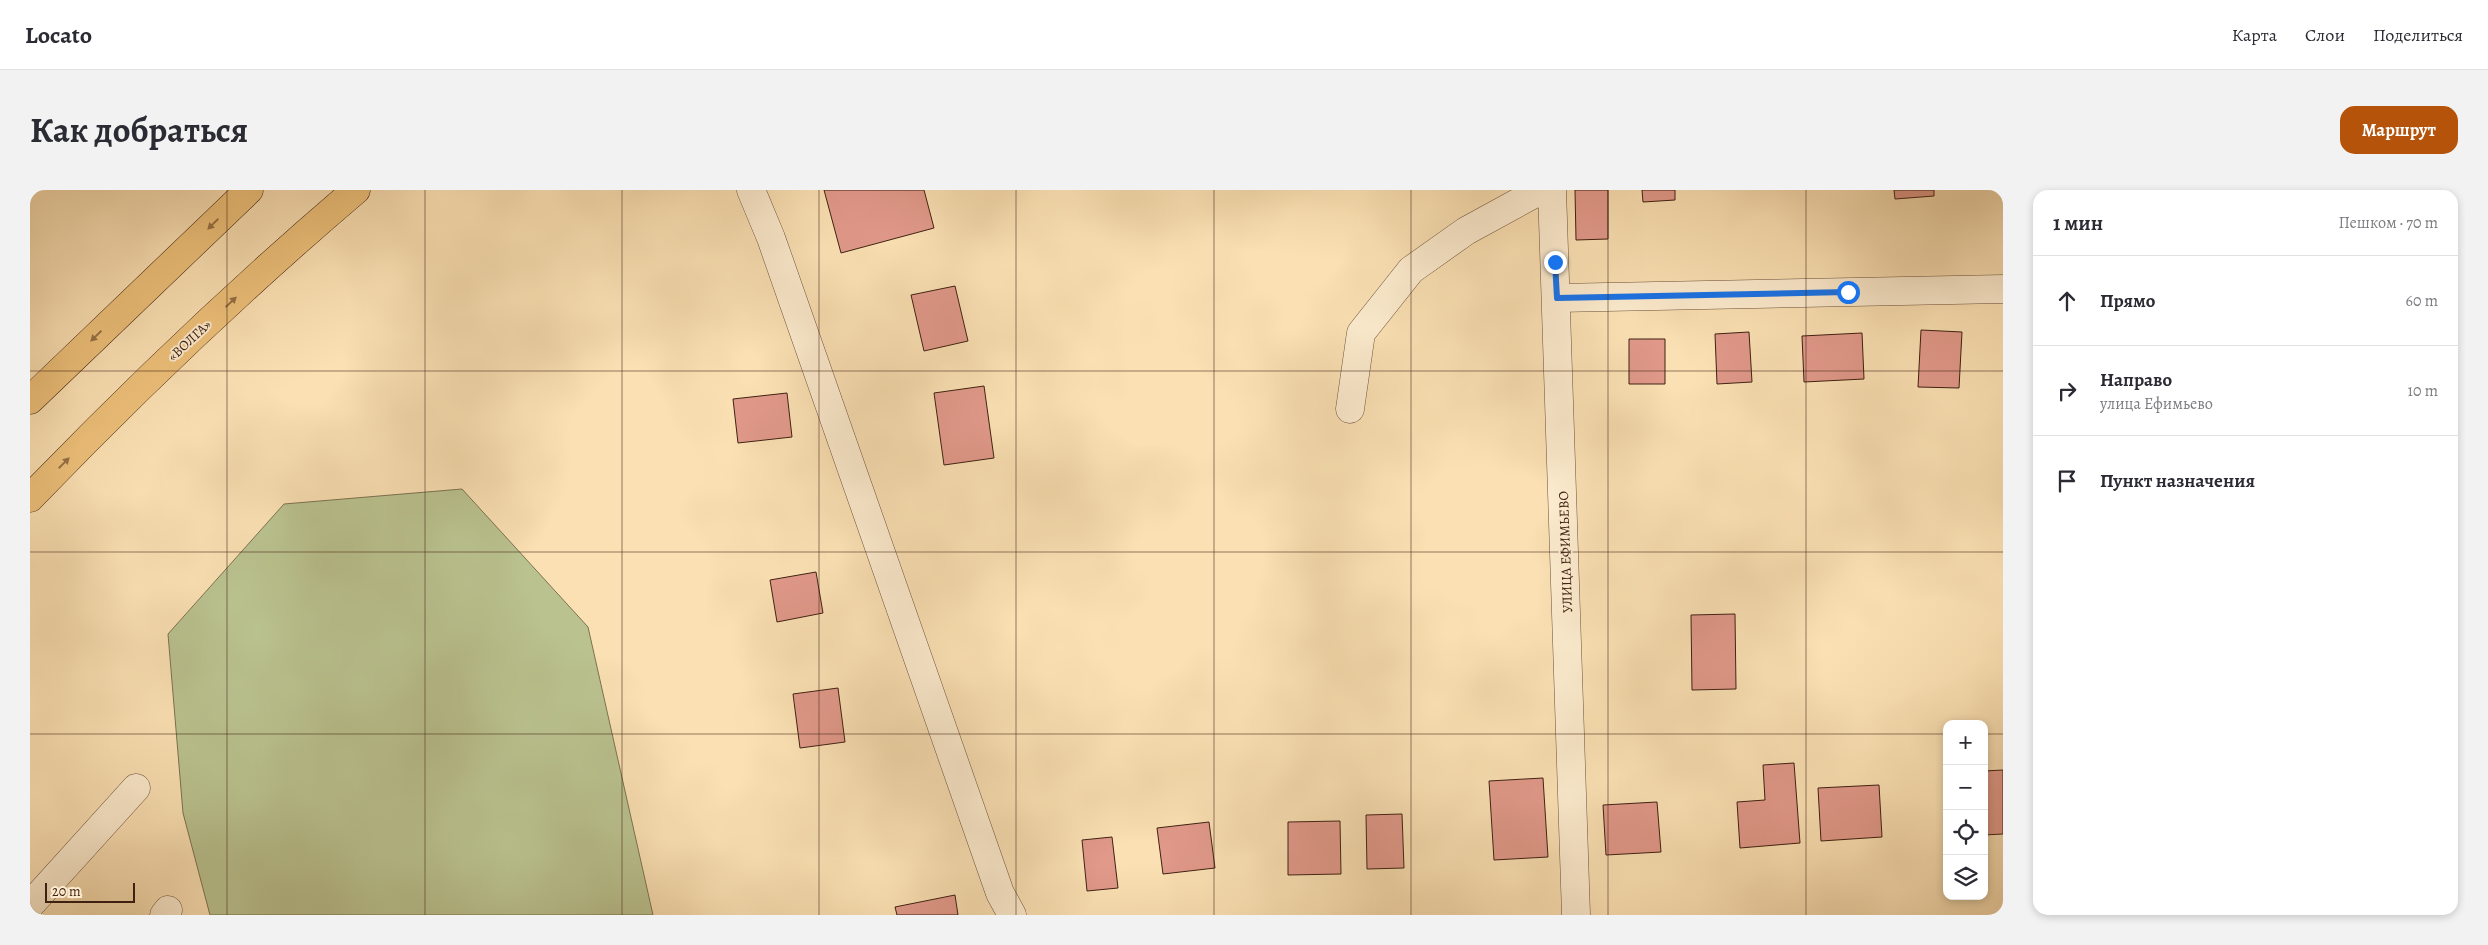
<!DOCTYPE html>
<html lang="ru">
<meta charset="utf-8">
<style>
body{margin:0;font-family:Alegreya,serif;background:#f2f2f3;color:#2b2b33}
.controls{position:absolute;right:15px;bottom:15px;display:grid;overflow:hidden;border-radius:10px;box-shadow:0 2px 8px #0003}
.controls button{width:45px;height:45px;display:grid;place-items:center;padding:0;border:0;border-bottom:1px solid #e1e1e2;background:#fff;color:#2b2b33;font:25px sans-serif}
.scale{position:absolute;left:15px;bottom:12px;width:90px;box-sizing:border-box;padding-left:5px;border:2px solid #3f2112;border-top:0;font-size:14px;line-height:18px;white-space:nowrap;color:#3f2112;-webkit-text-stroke:4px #fcebce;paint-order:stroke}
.stop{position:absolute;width:15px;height:15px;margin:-11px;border:4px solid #1a73e8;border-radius:50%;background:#fff}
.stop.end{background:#1a73e8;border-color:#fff;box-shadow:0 1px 5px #0008}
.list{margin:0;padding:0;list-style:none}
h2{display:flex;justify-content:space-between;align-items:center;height:65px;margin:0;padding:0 20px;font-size:21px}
h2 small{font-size:16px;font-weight:400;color:#7c7c81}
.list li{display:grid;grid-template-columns:32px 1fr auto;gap:15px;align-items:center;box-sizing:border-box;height:90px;padding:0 20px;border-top:1px solid #e1e1e2}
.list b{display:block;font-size:19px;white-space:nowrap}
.list p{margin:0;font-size:16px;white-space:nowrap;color:#7c7c81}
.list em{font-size:16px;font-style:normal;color:#7c7c81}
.icon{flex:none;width:28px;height:28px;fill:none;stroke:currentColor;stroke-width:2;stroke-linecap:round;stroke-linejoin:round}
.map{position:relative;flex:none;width:1973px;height:725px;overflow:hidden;border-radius:15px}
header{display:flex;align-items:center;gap:30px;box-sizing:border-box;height:70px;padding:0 25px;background:#fff;border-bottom:1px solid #e1e1e2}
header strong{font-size:24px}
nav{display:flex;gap:28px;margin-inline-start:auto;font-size:18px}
.intro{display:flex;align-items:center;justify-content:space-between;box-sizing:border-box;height:120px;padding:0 30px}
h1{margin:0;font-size:35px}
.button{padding:12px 22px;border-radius:15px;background:#b45309;color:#fff;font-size:18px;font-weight:700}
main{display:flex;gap:30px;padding:0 30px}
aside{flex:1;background:#fff;border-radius:15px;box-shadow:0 2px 8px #0003}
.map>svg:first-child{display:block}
</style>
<header>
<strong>Locato</strong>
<nav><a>Карта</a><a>Слои</a><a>Поделиться</a></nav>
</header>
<div class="intro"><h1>Как добраться</h1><a class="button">Маршрут</a></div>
<main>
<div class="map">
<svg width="1973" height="725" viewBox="0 0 1973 725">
<rect width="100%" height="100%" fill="#fae0b3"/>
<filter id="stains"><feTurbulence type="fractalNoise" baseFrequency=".004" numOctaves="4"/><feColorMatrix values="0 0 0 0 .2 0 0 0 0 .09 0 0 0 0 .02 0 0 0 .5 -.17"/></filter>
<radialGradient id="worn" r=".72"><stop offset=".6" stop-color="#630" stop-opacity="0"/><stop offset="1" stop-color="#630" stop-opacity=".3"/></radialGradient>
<path fill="#bac390" stroke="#7c7251" d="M 432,299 L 558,437 L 623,725 L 180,725 L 153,623 L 138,444 L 254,314 Z"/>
<path fill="#e1998a" stroke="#3f2112" d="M 794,0 L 894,0 L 904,38 L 811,63 Z
M 1545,0 L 1578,0 L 1578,49 L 1546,50 Z
M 1612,0 L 1645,0 L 1645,10 L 1613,12 Z
M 1864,0 L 1904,0 L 1904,6 L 1865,9 Z
M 925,96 L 938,151 L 894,161 L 881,105 Z
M 1891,140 L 1932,142 L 1929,198 L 1888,197 Z
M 1719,142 L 1722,192 L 1687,194 L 1685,144 Z
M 1832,143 L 1834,189 L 1774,192 L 1772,146 Z
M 1599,149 L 1635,149 L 1635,194 L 1599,194 Z
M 954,196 L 964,268 L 914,275 L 904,203 Z
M 757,203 L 762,247 L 708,253 L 703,209 Z
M 786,382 L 793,423 L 747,432 L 740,390 Z
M 1705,424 L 1706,499 L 1662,500 L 1661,425 Z
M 808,498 L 815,552 L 770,558 L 763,504 Z
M 1764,573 L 1770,653 L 1710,658 L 1707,612 L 1735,610 L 1733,575 Z
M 1973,580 L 1973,644 L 1954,645 L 1954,581 Z
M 1513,588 L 1518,667 L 1464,670 L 1459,591 Z
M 1849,595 L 1852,647 L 1791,651 L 1788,598 Z
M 1627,612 L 1631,662 L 1576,665 L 1573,615 Z
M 1372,624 L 1374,678 L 1337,679 L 1336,625 Z
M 1310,631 L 1311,684 L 1258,685 L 1258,632 Z
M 1179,632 L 1185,678 L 1133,684 L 1127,638 Z
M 1082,647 L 1088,698 L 1057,701 L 1052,650 Z
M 925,705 L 928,725 L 867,725 L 865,717 Z"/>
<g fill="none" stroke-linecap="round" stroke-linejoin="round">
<defs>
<path id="minor" d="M 721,0 L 741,48 L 970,703 L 982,725
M 1522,0 L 1546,725
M 1527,108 L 1973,99
M 1320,219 L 1331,143 L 1381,80 L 1436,41 L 1511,0
M 0,715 L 106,598
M 134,725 L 138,720"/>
<path id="highway" d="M 0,210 L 219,0
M 0,308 C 103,201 212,97 326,0"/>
</defs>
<use href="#minor" stroke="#6e513a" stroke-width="29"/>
<use href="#highway" stroke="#3f2112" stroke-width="29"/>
<use href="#minor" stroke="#fcebce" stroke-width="28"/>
<use href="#highway" stroke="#edc07a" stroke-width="28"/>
</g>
<defs><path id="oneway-solid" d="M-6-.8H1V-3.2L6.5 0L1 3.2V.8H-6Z" transform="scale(1.25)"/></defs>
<g fill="#967046">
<use href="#oneway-solid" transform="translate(183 34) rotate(136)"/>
<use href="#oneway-solid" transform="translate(201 112) rotate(-43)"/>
<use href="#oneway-solid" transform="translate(66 146) rotate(136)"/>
<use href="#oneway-solid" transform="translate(34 273) rotate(-45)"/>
</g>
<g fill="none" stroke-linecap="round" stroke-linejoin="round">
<path stroke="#1a73e8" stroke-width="6" d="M 1525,72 L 1527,108 L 1818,102"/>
</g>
<path fill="none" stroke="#3f2112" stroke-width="1" stroke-opacity="0.55" d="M 197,0 L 197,725M 395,0 L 395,725M 592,0 L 592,725M 789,0 L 789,725M 986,0 L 986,725M 1184,0 L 1184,725M 1381,0 L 1381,725M 1578,0 L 1578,725M 1776,0 L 1776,725M 0,181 L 1973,181M 0,362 L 1973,362M 0,544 L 1917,544M 1954,544 L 1973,544"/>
<g text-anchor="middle" stroke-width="4" stroke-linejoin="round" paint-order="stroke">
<g font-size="14" fill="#3f2112" stroke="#fcebce">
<text transform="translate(159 150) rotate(-43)" y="5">«ВОЛГА»</text>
<text transform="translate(1535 362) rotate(-92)" y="5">УЛИЦА ЕФИМЬЕВО</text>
</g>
</g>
<rect width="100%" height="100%" filter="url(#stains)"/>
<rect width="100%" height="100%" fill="url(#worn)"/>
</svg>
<div class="controls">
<button>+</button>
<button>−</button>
<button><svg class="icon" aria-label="locate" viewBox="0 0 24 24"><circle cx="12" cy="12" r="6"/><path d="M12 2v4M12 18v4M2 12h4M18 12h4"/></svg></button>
<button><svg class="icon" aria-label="layers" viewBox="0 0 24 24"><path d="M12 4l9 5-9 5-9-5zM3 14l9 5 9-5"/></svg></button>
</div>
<div class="scale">20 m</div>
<div class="stop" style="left:1818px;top:102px"></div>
<div class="stop end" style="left:1525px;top:72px"></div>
</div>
<aside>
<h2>1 мин<small>Пешком · 70 m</small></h2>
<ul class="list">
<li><svg class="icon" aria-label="ahead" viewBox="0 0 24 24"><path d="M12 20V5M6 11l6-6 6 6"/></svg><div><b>Прямо</b></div><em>60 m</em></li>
<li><svg class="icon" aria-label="right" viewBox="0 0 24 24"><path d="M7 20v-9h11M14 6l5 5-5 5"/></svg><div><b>Направо</b><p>улица Ефимьево</p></div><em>10 m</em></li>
<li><svg class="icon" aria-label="arrive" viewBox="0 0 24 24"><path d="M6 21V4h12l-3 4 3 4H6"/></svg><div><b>Пункт назначения</b></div></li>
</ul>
</aside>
</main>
